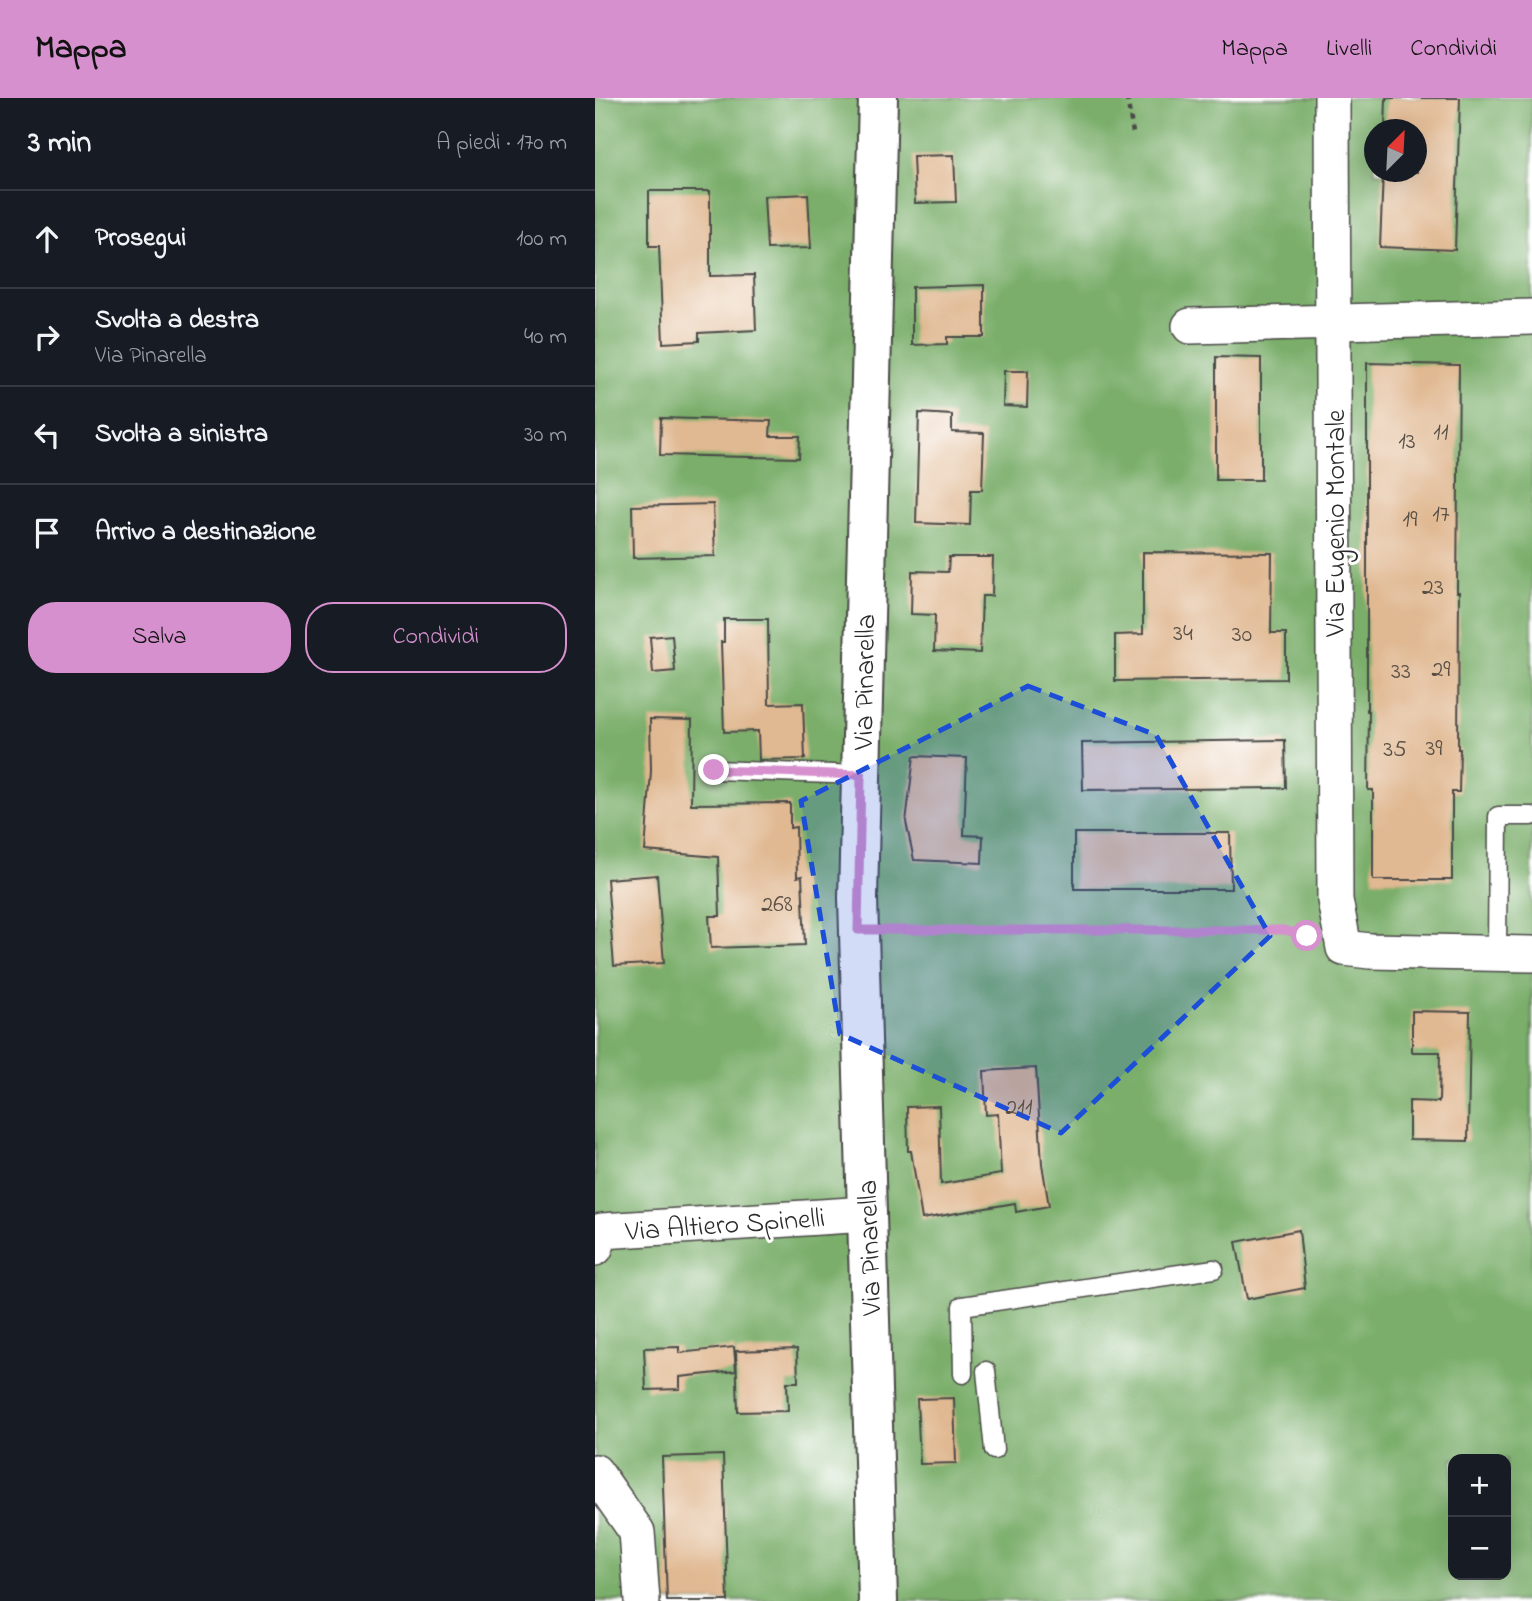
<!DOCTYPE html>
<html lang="it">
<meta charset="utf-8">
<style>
body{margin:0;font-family:"Indie Flower",sans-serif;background:#242831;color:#f1f3f6}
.controls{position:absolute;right:21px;bottom:21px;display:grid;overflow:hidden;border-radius:14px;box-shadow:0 7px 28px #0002}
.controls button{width:63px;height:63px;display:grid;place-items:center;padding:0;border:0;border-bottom:2px solid #363941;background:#171b24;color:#f1f3f6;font:35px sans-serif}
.compass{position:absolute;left:769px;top:21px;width:63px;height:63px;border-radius:50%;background:#171b24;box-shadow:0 7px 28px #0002;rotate:24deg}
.stop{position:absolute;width:21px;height:21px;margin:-16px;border:5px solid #d690ce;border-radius:50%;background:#fff}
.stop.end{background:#d690ce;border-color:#fff;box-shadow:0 2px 7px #0008}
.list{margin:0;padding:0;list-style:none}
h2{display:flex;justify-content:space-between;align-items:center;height:91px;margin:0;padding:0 28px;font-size:30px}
h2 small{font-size:23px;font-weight:400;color:#9ea1a6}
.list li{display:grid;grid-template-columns:46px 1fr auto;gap:21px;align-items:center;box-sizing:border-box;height:98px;padding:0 28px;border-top:2px solid #363941}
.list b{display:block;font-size:26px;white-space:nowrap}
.list p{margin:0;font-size:23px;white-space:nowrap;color:#9ea1a6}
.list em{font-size:23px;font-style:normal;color:#9ea1a6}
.actions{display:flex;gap:14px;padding:21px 28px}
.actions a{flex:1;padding:16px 0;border:2px solid #d690ce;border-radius:28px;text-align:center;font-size:24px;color:#d690ce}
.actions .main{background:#d690ce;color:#111}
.icon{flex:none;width:38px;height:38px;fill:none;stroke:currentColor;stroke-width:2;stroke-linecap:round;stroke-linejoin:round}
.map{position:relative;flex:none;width:937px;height:1503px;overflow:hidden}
header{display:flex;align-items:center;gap:42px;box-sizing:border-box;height:98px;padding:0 35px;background:#d690ce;color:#111}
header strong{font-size:33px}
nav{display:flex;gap:38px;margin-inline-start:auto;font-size:24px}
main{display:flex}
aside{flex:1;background:#171b24}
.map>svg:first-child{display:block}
</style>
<header>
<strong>Mappa</strong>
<nav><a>Mappa</a><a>Livelli</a><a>Condividi</a></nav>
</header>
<main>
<aside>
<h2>3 min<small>A piedi · 170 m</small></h2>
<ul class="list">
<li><svg class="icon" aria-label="ahead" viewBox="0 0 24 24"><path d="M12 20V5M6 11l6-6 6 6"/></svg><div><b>Prosegui</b></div><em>100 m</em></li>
<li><svg class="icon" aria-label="right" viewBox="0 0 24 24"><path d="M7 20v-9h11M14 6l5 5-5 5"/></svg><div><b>Svolta a destra</b><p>Via Pinarella</p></div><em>40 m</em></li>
<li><svg class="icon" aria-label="left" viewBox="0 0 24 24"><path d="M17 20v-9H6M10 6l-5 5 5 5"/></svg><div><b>Svolta a sinistra</b></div><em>30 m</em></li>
<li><svg class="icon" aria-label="arrive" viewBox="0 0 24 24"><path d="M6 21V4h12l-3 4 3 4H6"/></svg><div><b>Arrivo a destinazione</b></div></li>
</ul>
<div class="actions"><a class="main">Salva</a><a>Condividi</a></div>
</aside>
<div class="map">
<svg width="937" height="1503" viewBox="0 0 937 1503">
<rect width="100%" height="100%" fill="#fff"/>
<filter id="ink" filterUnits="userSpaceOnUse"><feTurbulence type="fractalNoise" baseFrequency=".0143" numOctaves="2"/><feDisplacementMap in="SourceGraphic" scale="14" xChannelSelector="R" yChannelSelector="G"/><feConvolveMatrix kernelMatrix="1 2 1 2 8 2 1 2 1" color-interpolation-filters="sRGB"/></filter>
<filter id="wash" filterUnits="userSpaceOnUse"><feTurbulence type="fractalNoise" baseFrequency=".00686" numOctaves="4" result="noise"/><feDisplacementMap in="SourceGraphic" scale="28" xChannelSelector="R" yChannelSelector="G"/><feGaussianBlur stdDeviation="1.57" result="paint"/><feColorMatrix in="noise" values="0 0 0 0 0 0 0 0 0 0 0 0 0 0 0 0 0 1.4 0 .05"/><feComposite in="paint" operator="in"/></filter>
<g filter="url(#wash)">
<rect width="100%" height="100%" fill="#f8f1e2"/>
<path fill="#7aae6a" stroke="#526c4a" stroke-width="2" fill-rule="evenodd" d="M 0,0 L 937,0 L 937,1503 L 0,1503 ZM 780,32 L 822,32 L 822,74 L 780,74 ZM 858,1361 L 911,1361 L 911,1477 L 858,1477 Z"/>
<g id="blocks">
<path fill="#e0b891" d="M 791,0 L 865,0 L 860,152 L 785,149 L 788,74 L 822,74 L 822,32 L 790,32 Z
M 359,57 L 361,104 L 320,105 L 318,58 Z
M 54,93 L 115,93 L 115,178 L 159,177 L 161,232 L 104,235 L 104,243 L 68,245 L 64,148 L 54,148 Z
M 213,96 L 216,150 L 172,151 L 169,98 Z
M 389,187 L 389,239 L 352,239 L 352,246 L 317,247 L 317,189 Z
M 621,259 L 666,260 L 666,382 L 621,382 Z
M 772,265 L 864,267 L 862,494 L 864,494 L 863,651 L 865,651 L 864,694 L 857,694 L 857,782 L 778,782 L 778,692 L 773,692 L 774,613 L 772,613 Z
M 409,273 L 433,273 L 432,309 L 408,308 Z
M 324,315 L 357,317 L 357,334 L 389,335 L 387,392 L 376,392 L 375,427 L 321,425 Z
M 66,320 L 176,323 L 175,338 L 205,338 L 204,360 L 65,357 Z
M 118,406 L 120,458 L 38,460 L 37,408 Z
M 548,454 L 677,455 L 676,535 L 691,535 L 691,581 L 520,583 L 520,537 L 548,536 Z
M 354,459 L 398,459 L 397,498 L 387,498 L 385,555 L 339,553 L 340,517 L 316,516 L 317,473 L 353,474 Z
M 129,521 L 173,521 L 174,606 L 208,605 L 210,661 L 164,662 L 163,633 L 129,634 L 126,544 L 129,544 Z
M 77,537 L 80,573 L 58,575 L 55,539 Z
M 55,621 L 97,622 L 96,706 L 195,705 L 195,730 L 201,729 L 202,779 L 207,778 L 210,847 L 116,850 L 114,818 L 125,818 L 123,759 L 50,753 L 56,673 Z
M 690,642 L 691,690 L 488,692 L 487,645 Z
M 319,658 L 372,660 L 369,737 L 388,738 L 387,765 L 319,762 L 311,724 Z
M 479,735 L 635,735 L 636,791 L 479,791 Z
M 62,777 L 69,865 L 19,868 L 12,781 Z
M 817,913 L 875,914 L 873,1043 L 814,1042 L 814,1003 L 844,1004 L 845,954 L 817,954 Z
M 441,970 L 447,1066 L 454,1108 L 421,1114 L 420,1105 L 327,1121 L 316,1053 L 313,1053 L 312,1009 L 344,1008 L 346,1086 L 406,1076 L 403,1016 L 391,1017 L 389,973 Z
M 704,1132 L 710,1190 L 652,1201 L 641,1144 Z
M 84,1249 L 84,1255 L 139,1249 L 141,1273 L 85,1279 L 85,1291 L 51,1292 L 49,1250 Z
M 202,1251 L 203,1284 L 192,1284 L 193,1313 L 143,1314 L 141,1253 Z
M 359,1300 L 361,1365 L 325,1366 L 322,1301 Z
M 128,1357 L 133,1503 L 72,1503 L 67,1359 Z"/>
</g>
</g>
<g filter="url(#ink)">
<use href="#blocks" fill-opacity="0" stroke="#4a4946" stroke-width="2"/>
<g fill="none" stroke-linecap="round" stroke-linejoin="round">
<defs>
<path id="service" d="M 119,672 L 266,677
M 902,856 L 903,718 L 937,718
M 391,1273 L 399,1352
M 368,1276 L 367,1208 L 619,1171"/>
<path id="minor" d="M 737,0 L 740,802 L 749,850 L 775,853 L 937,856
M 595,228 L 937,219
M 0,1150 L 7,1133 L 272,1116
M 0,1374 L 42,1434 L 47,1503"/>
<path id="tertiary" d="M 283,1503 L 263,800 L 283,0"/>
</defs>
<use href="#service" stroke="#4a4946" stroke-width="21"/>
<use href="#minor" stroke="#4a4946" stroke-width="38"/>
<use href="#tertiary" stroke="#4a4946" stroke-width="42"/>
<path stroke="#4a4946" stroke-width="4.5" stroke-dasharray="5 5" stroke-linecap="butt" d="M 532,0 L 538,35
M 297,832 L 689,832 L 713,840"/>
<use href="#service" stroke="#fff" stroke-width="18"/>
<use href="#minor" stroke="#fff" stroke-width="35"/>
<use href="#tertiary" stroke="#fff" stroke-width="38"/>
</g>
</g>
<g fill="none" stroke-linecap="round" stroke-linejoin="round" filter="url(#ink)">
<path stroke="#d690ce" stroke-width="9" d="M 119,672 L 266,677 L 263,832 L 689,832 L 712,838"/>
</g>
<path fill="#1d4ed8" fill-opacity="0.2" stroke="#1d4ed8" stroke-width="5" stroke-dasharray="14 9" stroke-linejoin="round" d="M 433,588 L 561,637 L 675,838 L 466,1035 L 245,936 L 206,703 Z"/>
<g text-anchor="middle" stroke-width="6" stroke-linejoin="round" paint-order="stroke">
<g font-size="24" fill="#584e44">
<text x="846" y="341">11</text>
<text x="812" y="350">13</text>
<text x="846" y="423">17</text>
<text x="815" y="428">19</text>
<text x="838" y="496">23</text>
<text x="588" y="542">34</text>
<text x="647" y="543">30</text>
<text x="846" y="578">29</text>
<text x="806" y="580">33</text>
<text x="839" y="657">39</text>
<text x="800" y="658">35</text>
<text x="182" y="813">268</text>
<text x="424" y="1016">211</text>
</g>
<g font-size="28" fill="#2b2b2b" stroke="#fff">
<text transform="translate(739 425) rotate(-90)" y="10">Via Eugenio Montale</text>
<text transform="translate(268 584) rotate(-89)" y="10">Via Pinarella</text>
<text transform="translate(130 1125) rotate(-4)" y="10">Via Altiero Spinelli</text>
<text transform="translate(273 1150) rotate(-92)" y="10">Via Pinarella</text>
</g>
</g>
</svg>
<div class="controls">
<button>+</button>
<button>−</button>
</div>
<svg class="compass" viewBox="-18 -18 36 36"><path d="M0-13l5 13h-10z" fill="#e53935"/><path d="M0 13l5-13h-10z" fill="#9ea1a6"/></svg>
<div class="stop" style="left:712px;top:838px"></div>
<div class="stop end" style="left:119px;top:672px"></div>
</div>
</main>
